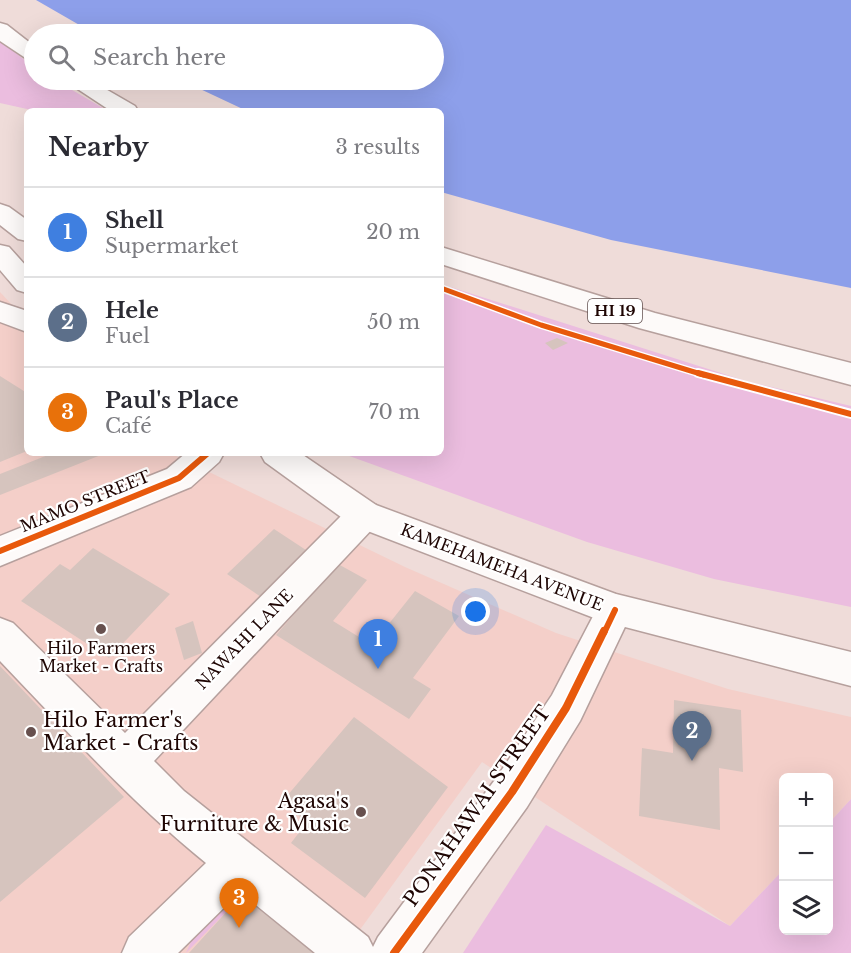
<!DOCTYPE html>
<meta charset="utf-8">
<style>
body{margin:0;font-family:"Libre Baskerville",serif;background:#f2f2f3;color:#2b2b33}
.controls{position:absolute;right:18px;bottom:18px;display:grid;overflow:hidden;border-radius:9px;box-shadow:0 6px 24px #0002}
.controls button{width:54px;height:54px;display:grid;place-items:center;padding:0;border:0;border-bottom:2px solid #e1e1e2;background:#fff;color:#2b2b33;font:30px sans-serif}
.you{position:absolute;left:476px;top:612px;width:21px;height:21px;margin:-15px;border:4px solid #fff;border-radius:50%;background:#1a73e8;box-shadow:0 0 0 9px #1a73e833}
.badge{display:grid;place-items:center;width:39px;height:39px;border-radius:50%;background:#0f766e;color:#fff;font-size:20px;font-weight:700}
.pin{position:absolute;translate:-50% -50px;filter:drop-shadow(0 2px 3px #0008)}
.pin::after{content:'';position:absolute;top:32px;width:21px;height:18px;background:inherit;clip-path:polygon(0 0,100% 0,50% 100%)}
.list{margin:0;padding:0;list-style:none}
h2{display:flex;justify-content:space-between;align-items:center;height:78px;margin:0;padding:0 24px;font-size:26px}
h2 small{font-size:20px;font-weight:400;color:#7c7c81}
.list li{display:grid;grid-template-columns:39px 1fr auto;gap:18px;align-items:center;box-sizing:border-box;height:90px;padding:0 24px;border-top:2px solid #e1e1e2}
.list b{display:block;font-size:22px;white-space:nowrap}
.list p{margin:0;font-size:20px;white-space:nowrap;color:#7c7c81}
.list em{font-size:20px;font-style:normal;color:#7c7c81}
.icon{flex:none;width:33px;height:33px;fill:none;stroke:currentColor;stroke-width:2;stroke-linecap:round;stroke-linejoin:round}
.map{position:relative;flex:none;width:851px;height:953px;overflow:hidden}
.search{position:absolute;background:#fff;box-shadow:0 6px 24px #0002;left:24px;top:24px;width:420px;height:66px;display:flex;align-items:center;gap:15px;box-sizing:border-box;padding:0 21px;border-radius:33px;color:#7c7c81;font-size:22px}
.panel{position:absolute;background:#fff;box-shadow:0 6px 24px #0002;left:24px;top:108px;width:420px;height:348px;border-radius:9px}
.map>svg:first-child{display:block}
</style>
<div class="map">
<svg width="851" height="953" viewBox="0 0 851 953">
<rect width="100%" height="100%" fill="#efdcd9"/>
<path fill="#f4cfc9" d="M 0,292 L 27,321 L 27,453 L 170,453 L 405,567 L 556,633 L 728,689 L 851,717 L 851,799 L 829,823 L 828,778 L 784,778 L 783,870 L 730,926 L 482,762 L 343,953 L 0,953 Z"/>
<path fill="#ebbddf" d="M 0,41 L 34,67 L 34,80 L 55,80 L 108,111 L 36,111 L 0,103 Z
M 441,284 L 746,381 L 851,406 L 851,607 L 714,579 L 587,542 L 341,453 L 441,453 Z
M 851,799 L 851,953 L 463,953 L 546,825 L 730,926 L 783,870 L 784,930 L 828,930 L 829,823 Z
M 221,890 L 233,905 L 186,953 L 208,903 Z"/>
<path fill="#8d9fea" d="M 36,0 L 851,0 L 851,288 L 611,240 L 441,192 L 441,111 L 247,111 L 181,80 L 434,80 L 434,34 L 95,34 Z"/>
<path fill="#d6c4be" d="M 557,338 L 568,343 L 553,350 L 545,343 Z
M 0,376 L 27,393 L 27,451 L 0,462 Z
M 53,453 L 106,453 L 0,495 L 0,474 Z
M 274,529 L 312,554 L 267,601 L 227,574 Z
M 93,548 L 170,594 L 109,658 L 21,601 L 60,564 L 70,570 Z
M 338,564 L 367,580 L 333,621 L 372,645 L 415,591 L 459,616 L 413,678 L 431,689 L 409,719 L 276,635 Z
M 193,621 L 202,653 L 184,660 L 175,628 Z
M 0,666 L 124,797 L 0,902 Z
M 674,700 L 741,710 L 743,772 L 719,768 L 720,830 L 639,816 L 642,748 L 673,753 Z
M 354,717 L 448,787 L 365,898 L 291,843 L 307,822 L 281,803 Z
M 249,887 L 318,953 L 189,953 Z"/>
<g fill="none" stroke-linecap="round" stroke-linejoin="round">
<defs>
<path id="minor" d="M 0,302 L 27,311 L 27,332 L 0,322 Z
M 186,453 L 224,453 L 219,462 L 191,487 L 0,566 L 0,536 L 167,469 Z
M 364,501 L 376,505 L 381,515 L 376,525 L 154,761 L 184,791 L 368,937 L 373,947 L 378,937 L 497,777 L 552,695 L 602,599 L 615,594 L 628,599 L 633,610 L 580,721 L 527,807 L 422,953 L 315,953 L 240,892 L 178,953 L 122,953 L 129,937 L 206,863 C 131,802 67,731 0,661 L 0,618 L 13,623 L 125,733 L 352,505 Z"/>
<path id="major" d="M 0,23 L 7,25 L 34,46 L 34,61 L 27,59 L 0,41 Z
M 64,80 L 90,80 L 135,106 L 138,111 L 111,111 Z
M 0,204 L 9,207 L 27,220 L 27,241 L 18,239 L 0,225 Z
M 0,245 L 9,247 L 27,267 L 27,293 L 17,290 L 0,270 Z
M 441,247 L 655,313 L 851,363 L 851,385 L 639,328 L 441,264 Z
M 260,453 L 300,453 L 376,505 L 616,594 L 851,652 L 851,686 L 602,621 L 352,525 L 265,462 Z"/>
</defs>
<use href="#minor" stroke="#b6a09d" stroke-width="3"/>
<use href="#major" stroke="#b6a09d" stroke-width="3"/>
<use href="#minor" fill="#fdfaf9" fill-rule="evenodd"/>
<use href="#major" fill="#fdfaf9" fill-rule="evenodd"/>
<defs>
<path id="cycleway-far2" d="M 441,288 L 541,325 L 704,375"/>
<path id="cycleway-far1" d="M 698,373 L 851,414
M 0,551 L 179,478 L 208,453
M 604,633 L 615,610"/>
<path id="cycleway" d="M 394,953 L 512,792 L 566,708 L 604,631"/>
</defs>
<use href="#cycleway-far2" stroke="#fff" stroke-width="8"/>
<use href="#cycleway-far1" stroke="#fff" stroke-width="10"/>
<use href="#cycleway" stroke="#fff" stroke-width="11"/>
<use href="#cycleway-far2" stroke="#e8590c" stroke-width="5"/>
<use href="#cycleway-far1" stroke="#e8590c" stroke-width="6"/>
<use href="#cycleway" stroke="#e8590c" stroke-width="8"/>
</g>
<g fill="#67504e" stroke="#fff" stroke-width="2">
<circle cx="101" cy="629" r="6"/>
<circle cx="31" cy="732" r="6"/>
<circle cx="361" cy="812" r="6"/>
</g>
<g text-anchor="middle" stroke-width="4.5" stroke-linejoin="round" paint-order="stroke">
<rect fill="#fff" stroke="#62504f" stroke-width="1.5" x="588" y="299" width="54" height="24" rx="4.5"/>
<g font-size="15" font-weight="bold" fill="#1e0503">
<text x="615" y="316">HI 19</text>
</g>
<g font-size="16" fill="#1e0503" stroke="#fff">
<text transform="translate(85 501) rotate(-22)" y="6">MAMO STREET</text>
<text transform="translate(502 567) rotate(21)" y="6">KAMEHAMEHA AVENUE</text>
<text transform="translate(244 639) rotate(-46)" y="6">NAWAHI LANE</text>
</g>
<g font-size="16" fill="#1e0503" stroke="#fff">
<text x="101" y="654">Hilo Farmers<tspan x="101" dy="18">Market - Crafts</tspan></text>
</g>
<g font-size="20" fill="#1e0503" stroke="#fff" text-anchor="start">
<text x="43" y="727">Hilo Farmer's<tspan x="43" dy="23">Market - Crafts</tspan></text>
<text x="349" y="808" text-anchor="end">Agasa's<tspan x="349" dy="23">Furniture &amp; Music</tspan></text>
</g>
<g font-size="20" fill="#1e0503" stroke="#fff">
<text transform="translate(477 806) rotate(-55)" y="7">PONAHAWAI STREET</text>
</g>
</g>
</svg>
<div class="controls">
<button>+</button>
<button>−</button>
<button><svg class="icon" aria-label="layers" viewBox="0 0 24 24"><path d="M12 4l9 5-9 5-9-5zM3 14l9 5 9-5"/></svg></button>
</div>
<div class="you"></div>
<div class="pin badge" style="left:378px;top:669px;background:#3f7fe0">1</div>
<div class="pin badge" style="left:692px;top:761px;background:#5c6f8a">2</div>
<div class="pin badge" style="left:239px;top:928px;background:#e8710a">3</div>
<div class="search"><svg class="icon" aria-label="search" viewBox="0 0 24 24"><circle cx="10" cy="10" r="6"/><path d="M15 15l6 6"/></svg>Search here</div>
<section class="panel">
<h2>Nearby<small>3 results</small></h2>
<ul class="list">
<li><span class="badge" style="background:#3f7fe0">1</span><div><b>Shell</b><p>Supermarket</p></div><em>20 m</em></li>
<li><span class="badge" style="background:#5c6f8a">2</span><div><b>Hele</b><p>Fuel</p></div><em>50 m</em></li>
<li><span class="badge" style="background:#e8710a">3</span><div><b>Paul's Place</b><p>Café</p></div><em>70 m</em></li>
</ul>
</section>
</div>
